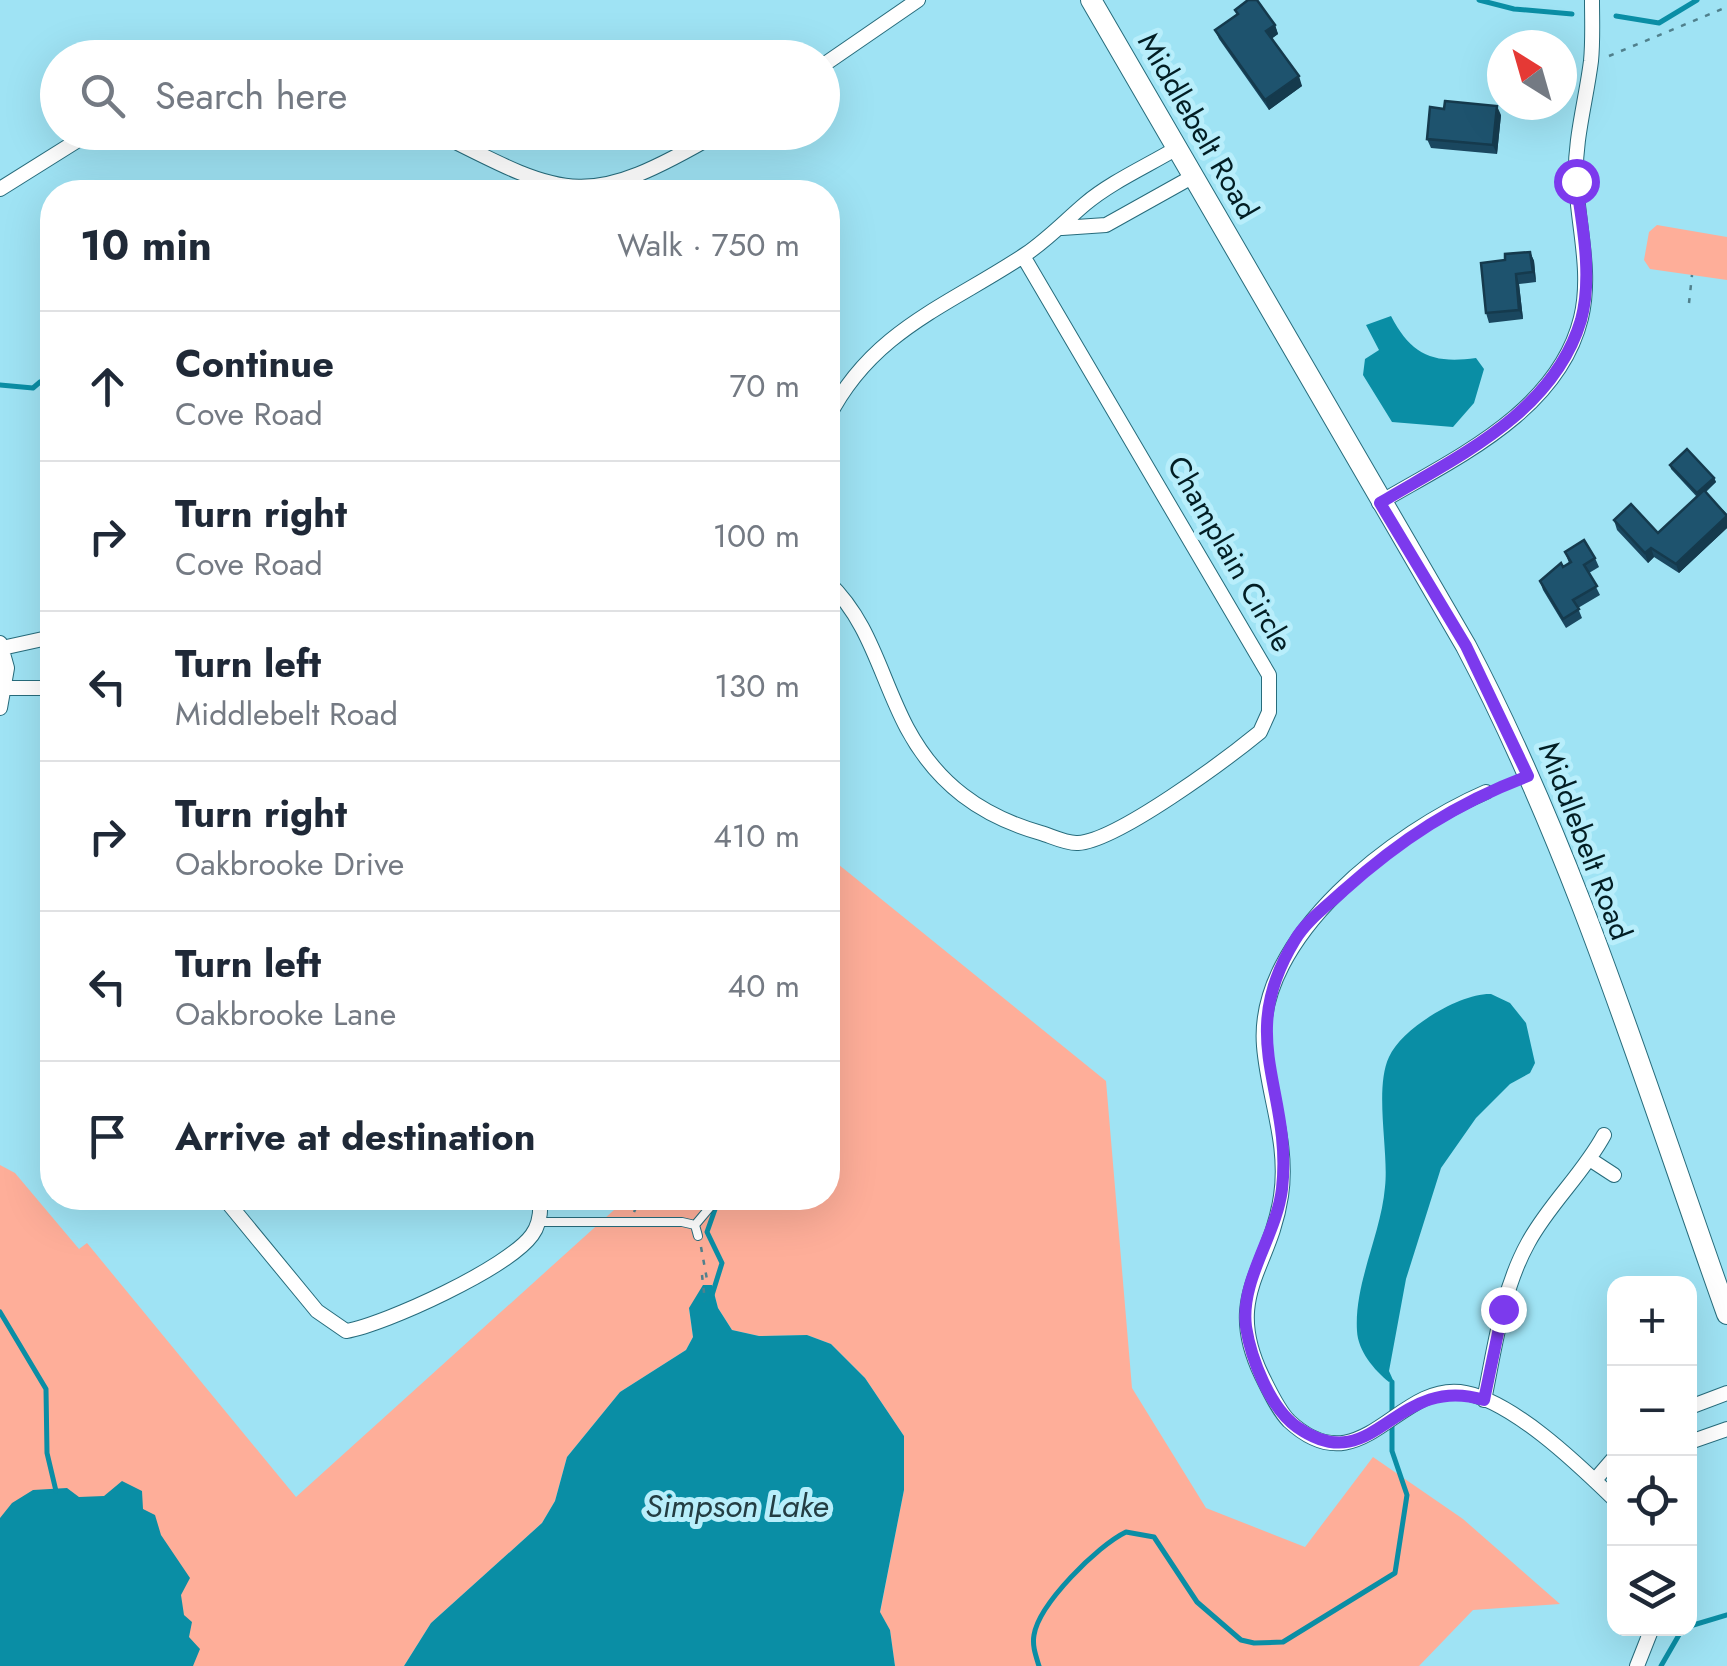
<!DOCTYPE html>
<meta charset="utf-8">
<style>
body{margin:0;font-family:Jost,sans-serif;background:#f2f2f3;color:#1f2937}
.controls{position:absolute;right:30px;bottom:30px;display:grid;overflow:hidden;border-radius:20px;box-shadow:0 10px 40px #0002}
.controls button{width:90px;height:90px;display:grid;place-items:center;padding:0;border:0;border-bottom:2px solid #e0e1e3;background:#fff;color:#1f2937;font:50px sans-serif}
.compass{position:absolute;left:1487px;top:30px;width:90px;height:90px;border-radius:50%;background:#fff;box-shadow:0 10px 40px #0002;rotate:323deg}
.stop{position:absolute;width:30px;height:30px;margin:-22px;border:8px solid #7c3aed;border-radius:50%;background:#fff}
.stop.end{background:#7c3aed;border-color:#fff;box-shadow:0 2px 10px #0008}
.list{margin:0;padding:0;list-style:none}
h2{display:flex;justify-content:space-between;align-items:center;height:130px;margin:0;padding:0 40px;font-size:42px}
h2 small{font-size:32px;font-weight:400;color:#747a83}
.list li{display:grid;grid-template-columns:65px 1fr auto;gap:30px;align-items:center;box-sizing:border-box;height:150px;padding:0 40px;border-top:2px solid #e0e1e3}
.list b{display:block;font-size:38px;white-space:nowrap}
.list p{margin:0;font-size:32px;white-space:nowrap;color:#747a83}
.list em{font-size:32px;font-style:normal;color:#747a83}
.icon{flex:none;width:55px;height:55px;fill:none;stroke:currentColor;stroke-width:2;stroke-linecap:round;stroke-linejoin:round}
.map{position:relative;flex:none;width:1727px;height:1666px;overflow:hidden}
.search{position:absolute;background:#fff;box-shadow:0 10px 40px #0002;left:40px;top:40px;width:800px;height:110px;display:flex;align-items:center;gap:25px;box-sizing:border-box;padding:0 35px;border-radius:55px;color:#747a83;font-size:38px}
.panel{position:absolute;background:#fff;box-shadow:0 10px 40px #0002;left:40px;top:180px;width:800px;height:1030px;border-radius:40px}
.map>svg:first-child{display:block}
</style>
<div class="map">
<svg width="1727" height="1666" viewBox="0 0 1727 1666">
<rect width="100%" height="100%" fill="#9fe3f4"/>
<path fill="#feae99" d="M 1657,225 L 1727,237 L 1727,280 L 1650,269 L 1644,260 L 1649,232 Z
M 828,856 L 1106,1081 L 1132,1388 L 1206,1508 L 1305,1547 L 1373,1457 L 1463,1519 L 1560,1604 L 1473,1610 L 1419,1666 L 895,1666 L 890,1630 L 880,1613 L 904,1490 L 904,1436 L 865,1378 L 831,1344 L 807,1335 L 759,1336 L 732,1330 L 718,1308 L 712,1285 L 704,1285 L 689,1309 L 693,1337 L 686,1350 L 620,1392 L 567,1457 L 555,1501 L 542,1523 L 431,1623 L 404,1666 L 0,1666 L 0,1165 L 15,1173 L 79,1249 L 87,1243 L 296,1497 L 614,1210 L 609,1198 L 828,1198 Z"/>
<path fill="#0a8ea5" d="M 1391,316 C 1411,355 1433,364 1476,358 L 1484,369 L 1474,403 L 1453,427 L 1392,422 L 1363,375 L 1365,359 L 1379,350 L 1366,325 Z
M 1491,994 L 1510,1003 L 1526,1023 L 1535,1063 L 1530,1073 L 1510,1084 L 1476,1118 L 1441,1168 L 1406,1279 L 1389,1371 L 1393,1380 L 1389,1382 C 1374,1370 1358,1351 1357,1331 C 1354,1283 1381,1235 1385,1187 C 1389,1152 1374,1089 1389,1057 C 1402,1028 1460,993 1491,994 Z
M 703,1285 L 712,1285 L 718,1308 L 732,1330 L 759,1336 L 807,1335 L 831,1344 L 865,1378 L 904,1436 L 904,1490 L 880,1612 L 890,1630 L 895,1666 L 404,1666 L 431,1623 L 542,1523 L 555,1501 L 567,1457 L 620,1392 L 686,1350 L 693,1337 L 689,1308 Z
M 122,1481 L 142,1491 L 143,1509 L 155,1515 L 161,1535 L 190,1578 L 181,1595 L 184,1615 L 192,1622 L 189,1637 L 200,1649 L 193,1666 L 0,1666 L 0,1518 L 12,1503 L 33,1490 L 67,1488 L 79,1497 L 104,1496 Z"/>
<g fill="none" stroke-linecap="round" stroke-linejoin="round">
<path stroke="#0a8ea5" stroke-width="5" d="M 1479,0 L 1514,9 L 1572,14
M 1616,16 L 1659,23 L 1697,0
M 0,385 L 33,388 L 40,382
M 712,1295 L 722,1263 L 707,1232 L 719,1198
M 0,1312 L 46,1389 L 47,1453 L 56,1491
M 1690,1626 L 1727,1615
M 1039,1666 C 1036,1656 1032,1646 1034,1635 C 1039,1604 1097,1546 1126,1532 L 1154,1537 L 1197,1602 L 1241,1640 L 1254,1643 L 1283,1642 L 1395,1573 L 1407,1495 L 1392,1451 L 1392,1382
M 1661,1666 L 1683,1628"/>
<defs>
<path id="lane" d="M 539,1222 L 682,1222 L 695,1225 L 698,1236
M 695,1225 L 711,1206"/>
<path id="street" d="M 822,66 L 918,0
M 436,132 C 569,200 586,210 720,132
M 0,189 L 91,132
M 1062,228 L 1106,225 L 1192,177
M 828,418 C 872,330 950,305 1026,254 C 1048,239 1065,221 1085,204 C 1111,182 1147,166 1177,148
M 1379,503 C 1455,458 1558,412 1581,318 C 1592,272 1578,227 1576,181 C 1574,141 1586,101 1591,61 C 1593,41 1592,20 1592,0
M 828,582 C 871,623 880,677 907,728 C 937,784 981,816 1041,833 C 1051,836 1067,844 1078,843 C 1117,841 1227,759 1260,732 L 1269,712 L 1269,675 L 1023,256
M 0,643 L 7,668 L 0,708
M 2,648 L 52,637
M 7,688 L 52,688
M 1486,792 C 1396,831 1255,936 1264,1046 C 1268,1097 1289,1143 1281,1196 C 1270,1270 1223,1295 1262,1376 C 1269,1390 1278,1410 1289,1421 C 1360,1487 1396,1385 1460,1392 C 1510,1398 1579,1465 1614,1499
M 1591,1160 L 1614,1175
M 224,1198 L 317,1311 L 346,1331 C 386,1324 508,1268 532,1235 C 540,1224 541,1210 540,1198
M 1484,1400 C 1495,1347 1502,1290 1528,1243 C 1549,1204 1583,1174 1604,1135
M 1690,1407 L 1727,1393
M 1690,1442 L 1727,1429
M 1595,1480 L 1614,1458
M 1637,1666 L 1652,1628"/>
<path id="secondary" d="M 1091,0 L 1466,646 C 1577,857 1647,1090 1727,1314"/>
</defs>
<use href="#lane" stroke="#276c7c" stroke-width="10"/>
<use href="#street" stroke="#276c7c" stroke-width="16"/>
<use href="#secondary" stroke="#276c7c" stroke-width="22"/>
<path stroke="#50808c" stroke-width="2.5" stroke-dasharray="5 8" stroke-linecap="butt" d="M 1609,56 L 1727,7
M 1689,303 L 1692,275
M 634,1212 L 638,1204 L 654,1210
M 701,1247 L 708,1285
M 702,1275 L 705,1301"/>
<use href="#lane" stroke="#fff" stroke-width="8"/>
<use href="#street" stroke="#fff" stroke-width="14"/>
<use href="#secondary" stroke="#fff" stroke-width="20"/>
</g>
<path fill="#1a475f" d="M 1235,10 L 1275,25 L 1278,34 L 1272,38 L 1302,86 L 1269,110 L 1219,39 L 1215,30 L 1237,14 Z
M 1501,115 L 1497,154 L 1431,148 L 1427,139 Z
M 1530,252 L 1534,261 L 1536,282 L 1519,284 L 1523,319 L 1489,323 L 1486,313 L 1505,260 Z
M 1670,465 L 1714,478 L 1716,482 L 1706,492 L 1727,514 L 1727,528 L 1679,573 L 1654,557 L 1648,563 L 1617,530 L 1614,520 L 1658,533 L 1697,497 L 1671,469 Z
M 1565,552 L 1595,558 L 1599,567 L 1589,573 L 1600,595 L 1578,608 L 1582,618 L 1566,628 L 1543,590 L 1540,581 L 1569,563 Z"/>
<path fill="#153a4d" d="M 1275,25 L 1278,34 L 1270,40 L 1266,31 Z
M 1299,76 L 1302,86 L 1269,110 L 1265,100 Z
M 1497,106 L 1501,115 L 1497,154 L 1493,145 Z
M 1530,252 L 1534,261 L 1536,282 L 1533,272 Z
M 1516,274 L 1519,284 L 1523,319 L 1519,310 Z
M 1714,478 L 1716,482 L 1698,498 L 1697,493 Z
M 1727,516 L 1727,528 L 1679,573 L 1676,564 Z
M 1651,548 L 1654,557 L 1648,563 L 1645,553 Z"/>
<path fill="#1e536e" stroke="#153a4d" stroke-width="2.5" d="M 1248,0 L 1257,0 L 1275,25 L 1266,31 L 1299,76 L 1265,100 L 1215,30 L 1238,14 L 1235,10 Z
M 1445,101 L 1497,106 L 1493,145 L 1427,139 L 1430,107 L 1444,109 Z
M 1530,252 L 1533,272 L 1516,274 L 1519,310 L 1486,313 L 1481,263 L 1505,260 L 1505,254 Z
M 1687,449 L 1714,478 L 1697,493 L 1670,465 Z
M 1704,490 L 1727,516 L 1676,564 L 1651,548 L 1645,553 L 1614,520 L 1631,504 L 1658,533 Z
M 1584,540 L 1595,558 L 1584,565 L 1597,586 L 1573,600 L 1579,609 L 1563,619 L 1540,581 L 1561,563 L 1563,567 L 1571,562 L 1565,552 Z"/>
<g fill="none" stroke-linecap="round" stroke-linejoin="round">
<path stroke="#7c3aed" stroke-width="12" d="M 1503,1309 L 1484,1400 C 1394,1372 1375,1482 1297,1427 C 1270,1408 1251,1359 1246,1327 C 1240,1279 1276,1237 1282,1189 C 1293,1090 1234,1040 1295,940 C 1306,921 1327,906 1343,891 C 1400,840 1456,803 1528,776 L 1466,646 L 1380,503 C 1456,457 1553,414 1581,320 C 1593,276 1582,224 1576,181"/>
</g>
<g text-anchor="middle" stroke-width="10" stroke-linejoin="round" paint-order="stroke">
<g font-size="30" fill="#021e24" stroke="#b8eefb">
<text transform="translate(1198 126) rotate(60)" y="10">Middlebelt Road</text>
<text transform="translate(1230 554) rotate(60)" y="10">Champlain Circle</text>
<text transform="translate(1585 841) rotate(69)" y="10">Middlebelt Road</text>
</g>
<g font-size="32" font-style="italic" fill="#243d43" stroke="#b8eefb">
<text x="737" y="1517">Simpson Lake</text>
</g>
</g>
</svg>
<div class="controls">
<button>+</button>
<button>−</button>
<button><svg class="icon" aria-label="locate" viewBox="0 0 24 24"><circle cx="12" cy="12" r="6"/><path d="M12 2v4M12 18v4M2 12h4M18 12h4"/></svg></button>
<button><svg class="icon" aria-label="layers" viewBox="0 0 24 24"><path d="M12 4l9 5-9 5-9-5zM3 14l9 5 9-5"/></svg></button>
</div>
<svg class="compass" viewBox="-18 -18 36 36"><path d="M0-13l5 13h-10z" fill="#e53935"/><path d="M0 13l5-13h-10z" fill="#747a83"/></svg>
<div class="stop" style="left:1576px;top:181px"></div>
<div class="stop end" style="left:1503px;top:1309px"></div>
<div class="search"><svg class="icon" aria-label="search" viewBox="0 0 24 24"><circle cx="10" cy="10" r="6"/><path d="M15 15l6 6"/></svg>Search here</div>
<section class="panel">
<h2>10 min<small>Walk · 750 m</small></h2>
<ul class="list">
<li><svg class="icon" aria-label="ahead" viewBox="0 0 24 24"><path d="M12 20V5M6 11l6-6 6 6"/></svg><div><b>Continue</b><p>Cove Road</p></div><em>70 m</em></li>
<li><svg class="icon" aria-label="right" viewBox="0 0 24 24"><path d="M7 20v-9h11M14 6l5 5-5 5"/></svg><div><b>Turn right</b><p>Cove Road</p></div><em>100 m</em></li>
<li><svg class="icon" aria-label="left" viewBox="0 0 24 24"><path d="M17 20v-9H6M10 6l-5 5 5 5"/></svg><div><b>Turn left</b><p>Middlebelt Road</p></div><em>130 m</em></li>
<li><svg class="icon" aria-label="right" viewBox="0 0 24 24"><path d="M7 20v-9h11M14 6l5 5-5 5"/></svg><div><b>Turn right</b><p>Oakbrooke Drive</p></div><em>410 m</em></li>
<li><svg class="icon" aria-label="left" viewBox="0 0 24 24"><path d="M17 20v-9H6M10 6l-5 5 5 5"/></svg><div><b>Turn left</b><p>Oakbrooke Lane</p></div><em>40 m</em></li>
<li><svg class="icon" aria-label="arrive" viewBox="0 0 24 24"><path d="M6 21V4h12l-3 4 3 4H6"/></svg><div><b>Arrive at destination</b></div></li>
</ul>
</section>
</div>
